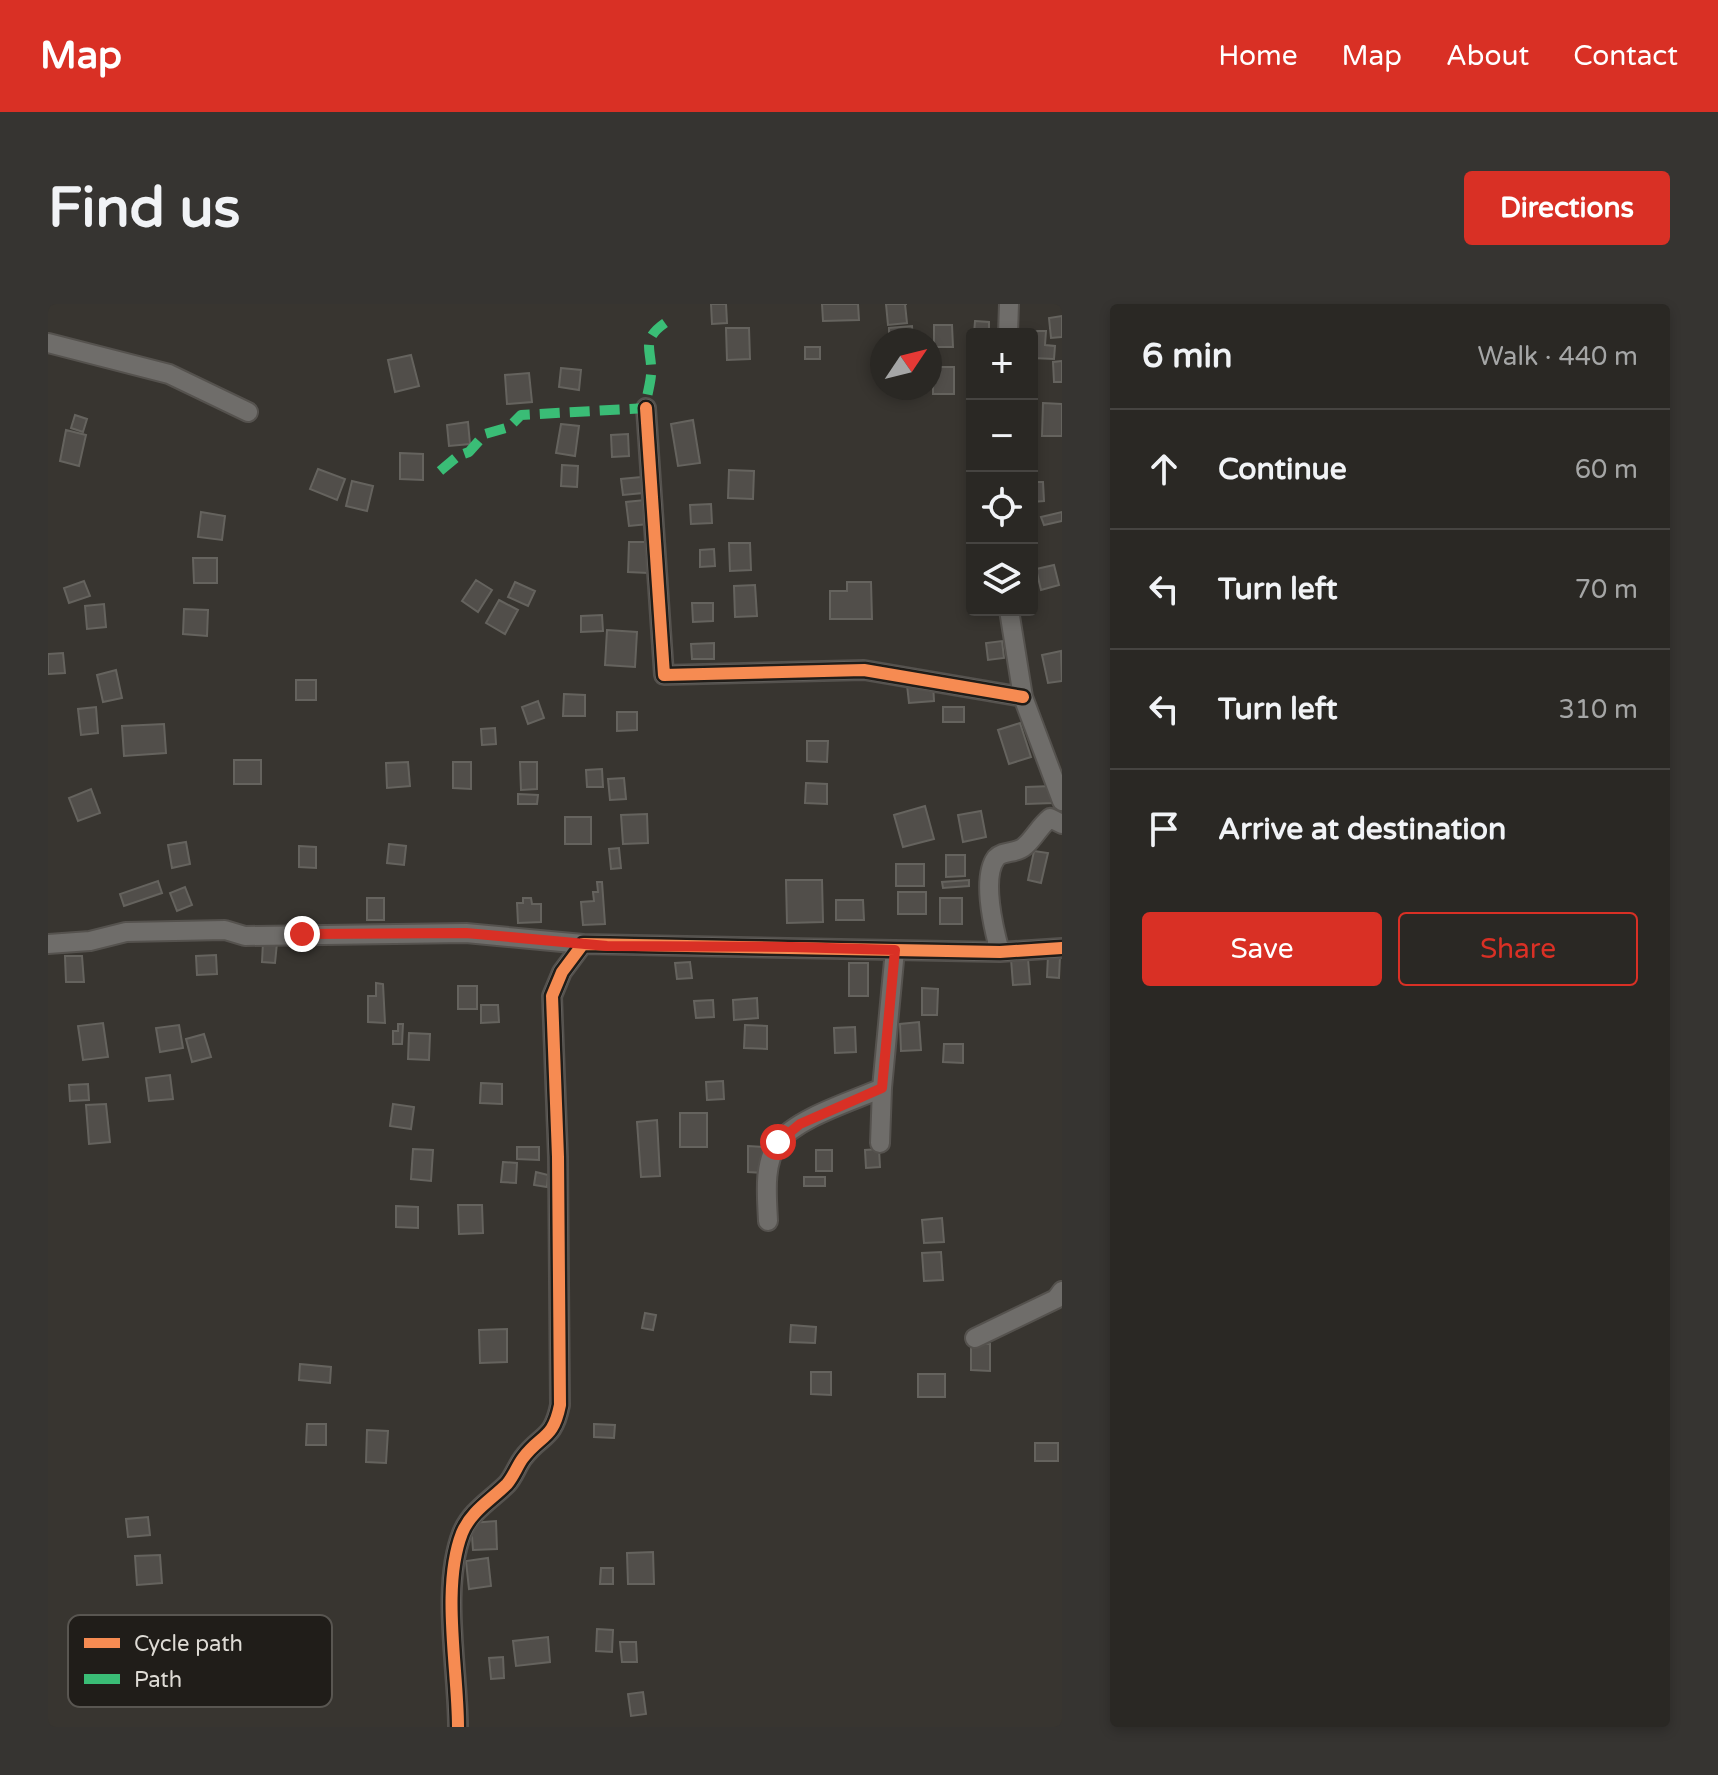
<!DOCTYPE html>
<meta charset="utf-8">
<style>
body{margin:0;font-family:"Varela Round",sans-serif;background:#363431;color:#f1f3f6}
.controls{position:absolute;right:24px;top:24px;display:grid;overflow:hidden;border-radius:8px;box-shadow:0 4px 12px #0003}
.controls button{width:72px;height:72px;display:grid;place-items:center;padding:0;border:0;border-bottom:2px solid #464441;background:#2a2824;color:#f1f3f6;font:40px sans-serif}
.compass{position:absolute;left:822px;top:24px;width:72px;height:72px;border-radius:50%;background:#2a2824;box-shadow:0 4px 12px #0003;rotate:55deg}
.stop{position:absolute;width:24px;height:24px;margin:-18px;border:6px solid #d93025;border-radius:50%;background:#fff}
.stop.end{background:#d93025;border-color:#fff;box-shadow:0 2px 8px #0008}
.list{margin:0;padding:0;list-style:none}
h2{display:flex;justify-content:space-between;align-items:center;height:104px;margin:0;padding:0 32px;font-size:34px}
h2 small{font-size:26px;font-weight:400;color:#a5a6a6}
.list li{display:grid;grid-template-columns:52px 1fr auto;gap:24px;align-items:center;box-sizing:border-box;height:120px;padding:0 32px;border-top:2px solid #464441}
.list b{display:block;font-size:30px;white-space:nowrap}
.list em{font-size:26px;font-style:normal;color:#a5a6a6}
.actions{display:flex;gap:16px;padding:24px 32px}
.actions a{flex:1;padding:18px 0;border:2px solid #d93025;border-radius:8px;text-align:center;font-size:28px;color:#d93025}
.actions .main{background:#d93025;color:#fff}
.icon{flex:none;width:44px;height:44px;fill:none;stroke:currentColor;stroke-width:2;stroke-linecap:round;stroke-linejoin:round}
.map{position:relative;flex:none;width:1014px;height:1423px;overflow:hidden;border-radius:8px}
header{display:flex;align-items:center;gap:48px;box-sizing:border-box;height:112px;padding:0 40px;background:#d93025;color:#fff}
header strong{font-size:38px}
nav{display:flex;gap:44px;margin-inline-start:auto;font-size:28px}
.intro{display:flex;align-items:center;justify-content:space-between;box-sizing:border-box;height:192px;padding:0 48px}
h1{margin:0;font-size:56px}
.button{padding:20px 36px;border-radius:8px;background:#d93025;color:#fff;font-size:28px;font-weight:700}
main{display:flex;gap:48px;padding:0 48px}
aside{flex:1;background:#2a2824;border-radius:8px;box-shadow:0 4px 12px #0003}
.map>svg:first-child{display:block}
</style>
<header>
<strong>Map</strong>
<nav><a>Home</a><a>Map</a><a>About</a><a>Contact</a></nav>
</header>
<div class="intro"><h1>Find us</h1><a class="button">Directions</a></div>
<main>
<div class="map">
<svg width="1014" height="1423" viewBox="0 0 1014 1423">
<rect width="100%" height="100%" fill="#383530"/>
<path fill="#514e4a" stroke="#65635e" stroke-width="2" d="M 663,0 L 678,0 L 679,19 L 664,20 Z
M 774,0 L 810,0 L 811,16 L 775,17 Z
M 838,0 L 859,0 L 857,0 L 859,19 L 840,21 Z
M 1014,12 L 1014,33 L 1003,34 L 1001,14 Z
M 927,17 L 941,18 L 941,30 L 926,30 Z
M 886,21 L 904,21 L 905,43 L 886,43 Z
M 864,22 L 865,36 L 841,36 L 841,24 Z
M 678,24 L 701,24 L 702,55 L 679,56 Z
M 981,27 L 998,27 L 997,41 L 1007,42 L 1006,55 L 984,54 L 984,30 L 981,30 Z
M 757,43 L 772,43 L 772,55 L 757,55 Z
M 363,51 L 371,82 L 347,88 L 340,56 Z
M 1014,57 L 1014,78 L 1006,78 L 1005,58 Z
M 885,63 L 906,63 L 906,90 L 885,90 Z
M 513,64 L 533,66 L 531,86 L 511,83 Z
M 481,69 L 484,98 L 459,100 L 457,71 Z
M 995,99 L 1014,100 L 1014,132 L 994,132 Z
M 27,111 L 39,115 L 35,128 L 23,124 Z
M 645,116 L 652,159 L 630,162 L 623,120 Z
M 420,118 L 422,140 L 401,142 L 399,121 Z
M 513,120 L 531,122 L 527,152 L 508,149 Z
M 18,126 L 38,131 L 31,162 L 12,157 Z
M 580,130 L 581,152 L 564,153 L 563,131 Z
M 352,149 L 375,150 L 375,176 L 352,175 Z
M 514,161 L 530,162 L 529,183 L 513,182 Z
M 270,165 L 297,175 L 289,196 L 262,185 Z
M 681,166 L 706,167 L 705,195 L 680,194 Z
M 593,173 L 595,189 L 575,191 L 573,175 Z
M 304,177 L 325,182 L 319,207 L 298,202 Z
M 984,178 L 995,178 L 996,197 L 984,198 Z
M 597,196 L 600,220 L 581,222 L 578,198 Z
M 663,200 L 664,219 L 643,220 L 642,201 Z
M 153,208 L 177,212 L 174,236 L 150,233 Z
M 1014,208 L 1014,217 L 996,221 L 993,213 Z
M 581,238 L 601,238 L 600,269 L 580,268 Z
M 681,239 L 702,239 L 703,266 L 682,267 Z
M 666,245 L 667,262 L 652,263 L 652,246 Z
M 145,254 L 169,254 L 169,279 L 146,279 Z
M 1006,261 L 1011,281 L 993,286 L 988,265 Z
M 428,276 L 444,286 L 430,308 L 414,297 Z
M 36,277 L 42,292 L 21,299 L 16,284 Z
M 467,278 L 487,287 L 480,302 L 460,293 Z
M 799,278 L 823,278 L 824,315 L 782,315 L 782,287 L 799,287 Z
M 707,281 L 709,312 L 687,313 L 686,282 Z
M 451,296 L 470,306 L 457,330 L 438,319 Z
M 644,299 L 665,299 L 665,317 L 645,318 Z
M 56,300 L 58,323 L 39,325 L 37,302 Z
M 136,305 L 160,306 L 159,332 L 135,330 Z
M 554,311 L 555,327 L 533,328 L 533,312 Z
M 559,326 L 589,328 L 587,363 L 557,361 Z
M 954,337 L 956,354 L 940,356 L 938,339 Z
M 666,339 L 666,355 L 644,355 L 643,340 Z
M 1013,347 L 1014,377 L 1000,379 L 994,351 Z
M 15,349 L 17,369 L 0,370 L 0,350 Z
M 68,366 L 74,394 L 55,398 L 49,371 Z
M 248,376 L 268,376 L 268,396 L 248,396 Z
M 885,379 L 886,397 L 861,399 L 859,381 Z
M 516,390 L 537,391 L 537,412 L 515,412 Z
M 490,397 L 496,414 L 480,420 L 474,403 Z
M 48,403 L 50,429 L 33,431 L 30,405 Z
M 895,403 L 916,403 L 916,418 L 895,418 Z
M 569,408 L 589,408 L 589,426 L 569,427 Z
M 972,419 L 983,453 L 961,460 L 950,426 Z
M 116,420 L 118,449 L 76,452 L 74,422 Z
M 447,424 L 448,440 L 434,441 L 433,425 Z
M 759,437 L 780,437 L 779,458 L 759,457 Z
M 186,456 L 213,456 L 213,480 L 186,480 Z
M 360,458 L 362,482 L 339,484 L 338,459 Z
M 405,458 L 423,458 L 423,485 L 405,484 Z
M 472,458 L 489,458 L 489,485 L 473,486 Z
M 554,465 L 555,483 L 539,483 L 538,466 Z
M 576,474 L 578,495 L 562,496 L 560,475 Z
M 758,479 L 779,480 L 779,500 L 757,499 Z
M 1004,482 L 1005,499 L 978,500 L 978,483 Z
M 43,485 L 52,509 L 30,517 L 21,494 Z
M 470,490 L 490,491 L 489,500 L 470,500 Z
M 877,502 L 886,535 L 855,543 L 846,511 Z
M 933,507 L 938,533 L 915,538 L 910,511 Z
M 599,510 L 600,539 L 575,540 L 573,511 Z
M 517,513 L 543,513 L 543,540 L 517,540 Z
M 138,538 L 142,560 L 124,564 L 120,541 Z
M 341,540 L 358,542 L 356,561 L 339,559 Z
M 251,542 L 268,543 L 268,564 L 251,563 Z
M 571,544 L 573,564 L 563,565 L 561,545 Z
M 986,547 L 1000,549 L 993,579 L 980,576 Z
M 898,551 L 917,551 L 917,572 L 898,573 Z
M 848,560 L 876,560 L 876,582 L 848,582 Z
M 738,576 L 774,576 L 775,618 L 739,619 Z
M 921,576 L 921,582 L 895,584 L 894,578 Z
M 110,577 L 114,589 L 76,602 L 72,590 Z
M 549,578 L 554,578 L 557,620 L 535,621 L 533,598 L 546,597 L 545,588 L 550,588 Z
M 137,583 L 144,601 L 129,607 L 122,589 Z
M 850,588 L 878,588 L 878,610 L 850,610 Z
M 319,594 L 336,594 L 336,616 L 319,616 Z
M 475,594 L 483,594 L 484,600 L 493,600 L 493,618 L 470,619 L 469,599 L 475,599 Z
M 892,594 L 914,594 L 914,620 L 892,620 Z
M 788,596 L 815,596 L 816,616 L 788,616 Z
M 215,638 L 229,639 L 227,659 L 214,658 Z
M 168,651 L 169,670 L 149,671 L 148,652 Z
M 1000,651 L 1012,652 L 1011,674 L 999,673 Z
M 17,652 L 34,652 L 36,678 L 18,678 Z
M 980,654 L 982,680 L 965,681 L 963,655 Z
M 642,658 L 644,674 L 629,675 L 627,659 Z
M 801,659 L 820,659 L 820,692 L 801,692 Z
M 328,679 L 335,680 L 337,719 L 320,718 L 320,692 L 328,692 Z
M 410,682 L 429,682 L 429,705 L 410,705 Z
M 874,684 L 890,685 L 889,711 L 874,711 Z
M 709,694 L 710,714 L 686,716 L 685,696 Z
M 665,696 L 666,713 L 648,714 L 646,697 Z
M 433,701 L 450,701 L 451,718 L 433,719 Z
M 871,718 L 873,746 L 853,747 L 852,720 Z
M 55,719 L 60,753 L 35,756 L 30,722 Z
M 350,720 L 355,720 L 354,740 L 345,740 L 345,727 L 350,727 Z
M 131,721 L 135,744 L 112,748 L 108,724 Z
M 697,721 L 719,722 L 719,745 L 696,744 Z
M 807,723 L 808,748 L 787,749 L 786,724 Z
M 361,729 L 382,730 L 381,756 L 360,755 Z
M 156,730 L 163,753 L 144,758 L 138,735 Z
M 896,740 L 915,740 L 915,759 L 895,758 Z
M 122,771 L 125,795 L 101,797 L 98,774 Z
M 675,777 L 676,795 L 659,796 L 658,778 Z
M 433,779 L 454,780 L 454,800 L 432,799 Z
M 40,780 L 41,796 L 22,797 L 21,781 Z
M 58,800 L 62,838 L 41,840 L 38,801 Z
M 345,800 L 366,803 L 363,825 L 342,822 Z
M 632,809 L 659,809 L 659,843 L 632,843 Z
M 609,816 L 612,872 L 593,873 L 589,818 Z
M 700,842 L 718,843 L 717,869 L 700,868 Z
M 469,843 L 491,843 L 491,856 L 469,855 Z
M 365,845 L 385,846 L 383,877 L 363,875 Z
M 831,845 L 832,863 L 818,864 L 817,846 Z
M 768,846 L 784,846 L 784,867 L 768,867 Z
M 455,858 L 469,859 L 468,879 L 453,878 Z
M 488,868 L 500,871 L 499,883 L 486,881 Z
M 756,873 L 777,873 L 777,882 L 756,882 Z
M 410,901 L 434,901 L 435,929 L 411,930 Z
M 348,902 L 370,903 L 370,924 L 348,923 Z
M 894,914 L 896,938 L 876,939 L 874,916 Z
M 893,948 L 895,976 L 876,977 L 874,949 Z
M 597,1009 L 608,1011 L 605,1026 L 594,1024 Z
M 743,1021 L 768,1023 L 767,1039 L 742,1038 Z
M 459,1025 L 459,1058 L 432,1059 L 431,1026 Z
M 923,1039 L 942,1040 L 942,1067 L 923,1066 Z
M 252,1060 L 283,1063 L 282,1079 L 251,1076 Z
M 763,1068 L 783,1068 L 783,1091 L 763,1090 Z
M 870,1070 L 897,1070 L 897,1093 L 870,1093 Z
M 259,1120 L 278,1120 L 278,1141 L 258,1141 Z
M 546,1120 L 567,1121 L 566,1134 L 546,1133 Z
M 319,1126 L 340,1127 L 338,1159 L 318,1158 Z
M 987,1139 L 1010,1139 L 1010,1157 L 987,1157 Z
M 100,1213 L 102,1231 L 80,1233 L 78,1215 Z
M 448,1217 L 449,1245 L 425,1246 L 423,1219 Z
M 605,1248 L 606,1280 L 580,1280 L 579,1249 Z
M 112,1251 L 114,1279 L 89,1281 L 87,1252 Z
M 440,1254 L 443,1282 L 421,1285 L 418,1257 Z
M 553,1264 L 565,1264 L 565,1280 L 552,1280 Z
M 549,1325 L 565,1326 L 564,1348 L 548,1347 Z
M 500,1333 L 502,1358 L 468,1362 L 465,1337 Z
M 572,1338 L 588,1338 L 589,1358 L 574,1358 Z
M 455,1353 L 456,1374 L 443,1375 L 441,1354 Z
M 595,1388 L 598,1410 L 583,1412 L 580,1390 Z"/>
<g fill="none" stroke-linecap="round" stroke-linejoin="round">
<defs>
<path id="minor" d="M 960,30 L 961,0
M 0,39 L 121,70 L 200,108
M 598,104 L 616,371 L 816,366 L 975,393
M 961,306 L 975,393 L 1014,497
M 0,640 L 42,637 L 78,628 L 177,626 L 197,632 L 418,629 L 535,640
M 952,648 C 946,626 933,574 948,554 C 955,546 969,550 977,542 C 986,534 992,522 1002,514 L 1014,520
M 832,839 L 834,784 L 847,646
M 720,917 C 719,893 715,860 730,839 C 748,814 805,797 834,784
M 927,1034 L 1008,995 L 1014,987
M 410,1423 C 410,1365 393,1283 414,1229 C 423,1207 443,1196 459,1180 C 466,1172 469,1162 475,1154 C 493,1130 505,1136 512,1101 L 510,853 L 504,692 L 514,668 L 535,640 L 952,648 L 1014,644"/>
</defs>
<use href="#minor" stroke="#55524e" stroke-width="22"/>
<use href="#minor" stroke="#6f6d6a" stroke-width="18"/>
<path stroke="#3abd76" stroke-width="10" stroke-dasharray="20 10" stroke-linecap="butt" d="M 392,167 L 410,152 L 421,148 L 437,130 L 461,123 L 473,111 L 598,104 C 598,92 602,83 603,71 C 605,47 591,37 617,19"/>
<defs>
<path id="cycleway" d="M 598,104 L 616,371 L 816,366 L 975,393
M 410,1423 C 410,1365 393,1283 414,1229 C 423,1207 443,1196 459,1180 C 466,1172 469,1162 475,1154 C 493,1130 505,1136 512,1101 L 510,853 L 504,692 L 514,668 L 535,640 L 952,648 L 1014,644"/>
</defs>
<use href="#cycleway" stroke="#201d19" stroke-width="17"/>
<use href="#cycleway" stroke="#f68b52" stroke-width="12"/>
</g>
<g fill="none" stroke-linecap="round" stroke-linejoin="round">
<path stroke="#d93025" stroke-width="10" d="M 254,630 L 418,629 L 559,642 L 744,643 L 847,646 L 834,784 L 752,820 L 730,838"/>
</g>
<rect x="20" y="1311" width="264" height="92" rx="12" fill="#201d19" stroke="#595651" stroke-width="2"/>
<rect x="36" y="1334" width="36" height="10" fill="#f68b52"/>
<rect x="36" y="1370" width="36" height="10" fill="#3abd76"/>
<g font-size="22" fill="#dedbd5">
<text x="86" y="1347">Cycle path</text>
<text x="86" y="1383">Path</text>
</g>
</svg>
<div class="controls">
<button>+</button>
<button>−</button>
<button><svg class="icon" aria-label="locate" viewBox="0 0 24 24"><circle cx="12" cy="12" r="6"/><path d="M12 2v4M12 18v4M2 12h4M18 12h4"/></svg></button>
<button><svg class="icon" aria-label="layers" viewBox="0 0 24 24"><path d="M12 4l9 5-9 5-9-5zM3 14l9 5 9-5"/></svg></button>
</div>
<svg class="compass" viewBox="-18 -18 36 36"><path d="M0-13l5 13h-10z" fill="#e53935"/><path d="M0 13l5-13h-10z" fill="#a5a6a6"/></svg>
<div class="stop" style="left:730px;top:838px"></div>
<div class="stop end" style="left:254px;top:630px"></div>
</div>
<aside>
<h2>6 min<small>Walk · 440 m</small></h2>
<ul class="list">
<li><svg class="icon" aria-label="ahead" viewBox="0 0 24 24"><path d="M12 20V5M6 11l6-6 6 6"/></svg><div><b>Continue</b></div><em>60 m</em></li>
<li><svg class="icon" aria-label="left" viewBox="0 0 24 24"><path d="M17 20v-9H6M10 6l-5 5 5 5"/></svg><div><b>Turn left</b></div><em>70 m</em></li>
<li><svg class="icon" aria-label="left" viewBox="0 0 24 24"><path d="M17 20v-9H6M10 6l-5 5 5 5"/></svg><div><b>Turn left</b></div><em>310 m</em></li>
<li><svg class="icon" aria-label="arrive" viewBox="0 0 24 24"><path d="M6 21V4h12l-3 4 3 4H6"/></svg><div><b>Arrive at destination</b></div></li>
</ul>
<div class="actions"><a class="main">Save</a><a>Share</a></div>
</aside>
</main>
